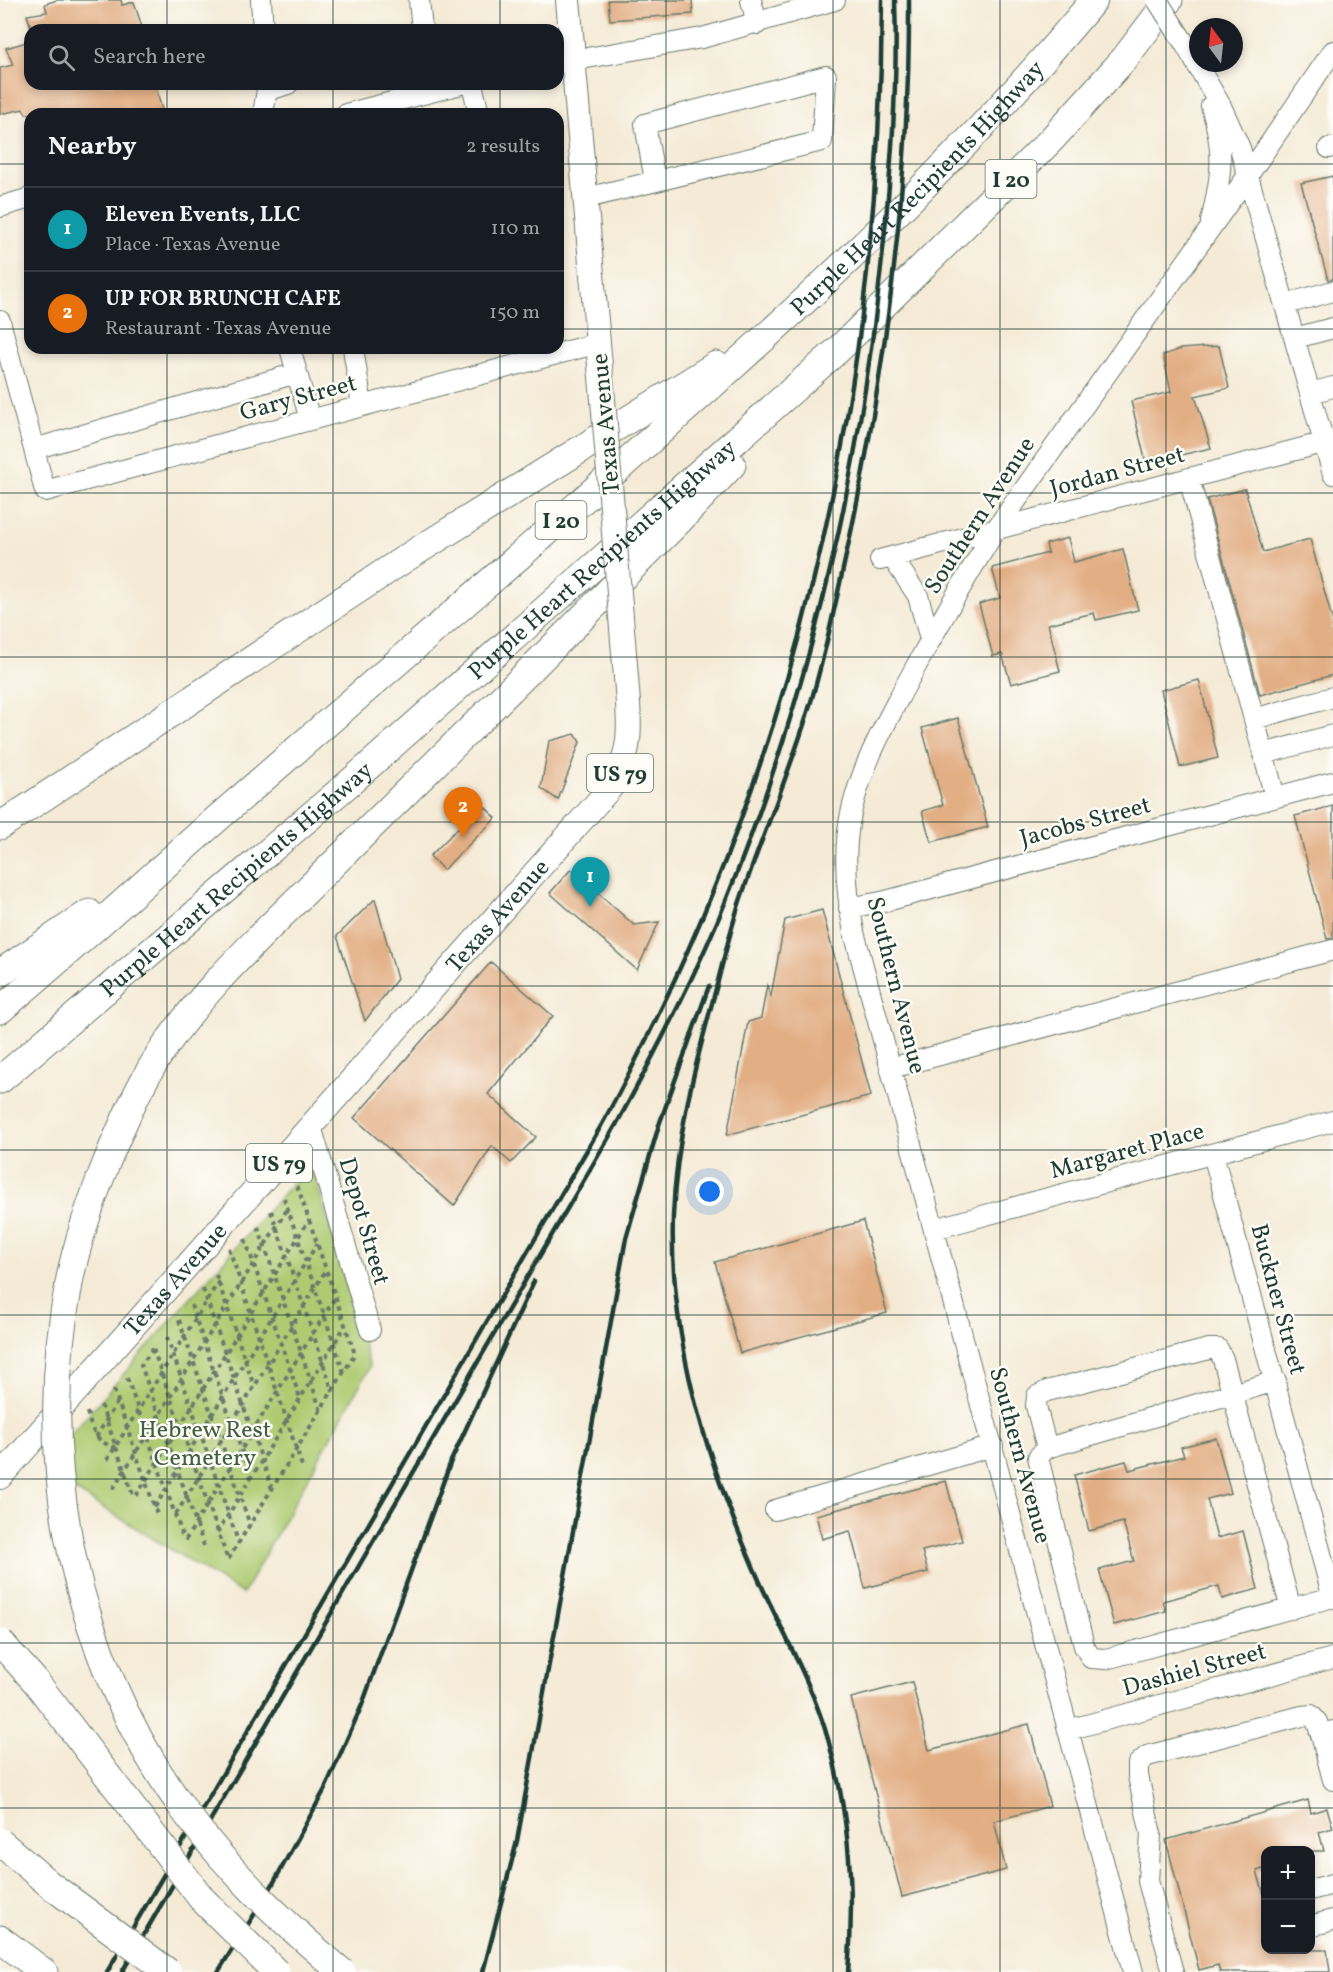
<!DOCTYPE html>
<meta charset="utf-8">
<style>
body{margin:0;font-family:Vollkorn,serif;background:#242831;color:#f1f3f6}
.controls{position:absolute;right:18px;bottom:18px;display:grid;overflow:hidden;border-radius:12px;box-shadow:0 3px 9px #0003}
.controls button{width:54px;height:54px;display:grid;place-items:center;padding:0;border:0;border-bottom:2px solid #363941;background:#171b24;color:#f1f3f6;font:30px sans-serif}
.compass{position:absolute;left:1189px;top:18px;width:54px;height:54px;border-radius:50%;background:#171b24;box-shadow:0 3px 9px #0003;rotate:345deg}
.you{position:absolute;left:710px;top:1192px;width:21px;height:21px;margin:-15px;border:4px solid #fff;border-radius:50%;background:#1a73e8;box-shadow:0 0 0 9px #1a73e833}
.badge{display:grid;place-items:center;width:39px;height:39px;border-radius:50%;background:#0b8043;color:#fff;font-size:20px;font-weight:700}
.pin{position:absolute;translate:-50% -50px;filter:drop-shadow(0 2px 3px #0008)}
.pin::after{content:'';position:absolute;top:32px;width:21px;height:18px;background:inherit;clip-path:polygon(0 0,100% 0,50% 100%)}
.list{margin:0;padding:0;list-style:none}
h2{display:flex;justify-content:space-between;align-items:center;height:78px;margin:0;padding:0 24px;font-size:26px}
h2 small{font-size:20px;font-weight:400;color:#9ea1a6}
.list li{display:grid;grid-template-columns:39px 1fr auto;gap:18px;align-items:center;box-sizing:border-box;height:84px;padding:0 24px;border-top:2px solid #363941}
.list b{display:block;font-size:22px;white-space:nowrap}
.list p{margin:0;font-size:20px;white-space:nowrap;color:#9ea1a6}
.list em{font-size:20px;font-style:normal;color:#9ea1a6}
.icon{flex:none;width:33px;height:33px;fill:none;stroke:currentColor;stroke-width:2;stroke-linecap:round;stroke-linejoin:round}
.map{position:relative;flex:none;width:1333px;height:1972px;overflow:hidden}
.search{position:absolute;background:#171b24;box-shadow:0 3px 9px #0003;left:24px;top:24px;width:540px;height:66px;display:flex;align-items:center;gap:15px;box-sizing:border-box;padding:0 21px;border-radius:18px;color:#9ea1a6;font-size:22px}
.panel{position:absolute;background:#171b24;box-shadow:0 3px 9px #0003;left:24px;top:108px;width:540px;height:246px;border-radius:18px}
.map>svg:first-child{display:block}
</style>
<div class="map">
<svg width="1333" height="1972" viewBox="0 0 1333 1972">
<rect width="100%" height="100%" fill="#fdfcf7"/>
<filter id="ink" filterUnits="userSpaceOnUse"><feTurbulence type="fractalNoise" baseFrequency=".0167" numOctaves="2"/><feDisplacementMap in="SourceGraphic" scale="12" xChannelSelector="R" yChannelSelector="G"/><feConvolveMatrix kernelMatrix="1 2 1 2 8 2 1 2 1" color-interpolation-filters="sRGB"/></filter>
<filter id="wash" filterUnits="userSpaceOnUse"><feTurbulence type="fractalNoise" baseFrequency=".008" numOctaves="4" result="noise"/><feDisplacementMap in="SourceGraphic" scale="24" xChannelSelector="R" yChannelSelector="G"/><feGaussianBlur stdDeviation="1.35" result="paint"/><feColorMatrix in="noise" values="0 0 0 0 0 0 0 0 0 0 0 0 0 0 0 0 0 1.4 0 .05"/><feComposite in="paint" operator="in"/></filter>
<g filter="url(#wash)">
<rect width="100%" height="100%" fill="#f4ead5"/>
<path fill="#aecb71" stroke="#668452" stroke-width="1.5" d="M 311,1162 L 370,1367 L 243,1594 L 71,1488 L 69,1436 Z"/>
<g id="blocks">
<path fill="#e2ae84" d="M 57,0 L 121,0 L 122,5 L 134,2 L 143,30 L 32,30 L 27,15 L 47,12 L 45,4 Z
M 608,0 L 692,0 L 693,14 L 610,20 Z
M 30,41 L 30,84 L 155,84 L 163,114 L 26,114 L 23,109 L 0,114 L 0,68 L 13,65 L 6,48 Z
M 1333,176 L 1333,279 L 1328,280 L 1301,183 Z
M 1219,346 L 1229,388 L 1195,396 L 1211,448 L 1146,463 L 1131,401 L 1171,392 L 1163,355 L 1181,349 Z
M 1245,489 L 1263,552 L 1310,539 L 1333,622 L 1333,675 L 1260,695 L 1207,499 Z
M 1068,538 L 1074,562 L 1123,549 L 1138,610 L 1096,620 L 1094,613 L 1048,624 L 1060,671 L 1011,684 L 1002,654 L 993,656 L 979,604 L 1000,598 L 992,568 L 1048,553 L 1046,544 Z
M 1199,680 L 1218,758 L 1180,767 L 1161,690 Z
M 958,718 L 988,827 L 931,842 L 922,811 L 943,805 L 922,728 Z
M 575,734 L 580,742 L 558,800 L 541,788 L 549,741 Z
M 482,804 L 496,818 L 443,870 L 430,856 Z
M 1333,806 L 1333,938 L 1327,939 L 1295,816 Z
M 571,869 L 634,925 L 659,922 L 637,970 L 550,893 Z
M 375,899 L 397,979 L 365,1021 L 337,936 Z
M 822,910 L 871,1096 L 727,1135 L 748,1022 L 761,1018 L 767,985 L 771,996 L 785,920 Z
M 491,962 L 553,1016 L 488,1094 L 536,1137 L 511,1163 L 492,1146 L 454,1206 L 354,1118 Z
M 863,1221 L 887,1313 L 740,1353 L 715,1262 Z
M 1216,1438 L 1231,1493 L 1207,1499 L 1217,1538 L 1243,1531 L 1258,1589 L 1222,1599 L 1219,1586 L 1163,1601 L 1166,1611 L 1114,1625 L 1099,1570 L 1134,1561 L 1125,1529 L 1123,1522 L 1089,1531 L 1074,1475 L 1126,1461 L 1129,1470 L 1184,1456 L 1181,1447 Z
M 946,1481 L 962,1541 L 922,1551 L 928,1572 L 865,1588 L 850,1531 L 822,1539 L 816,1515 Z
M 912,1682 L 929,1750 L 1029,1724 L 1050,1806 L 994,1821 L 1006,1870 L 902,1897 L 851,1698 Z
M 1308,1800 L 1311,1813 L 1327,1808 L 1333,1828 L 1319,1832 L 1324,1851 L 1266,1851 L 1266,1868 L 1257,1871 L 1266,1901 L 1266,1950 L 1327,1950 L 1330,1972 L 1220,1972 L 1218,1965 L 1199,1970 L 1166,1840 Z"/>
</g>
</g>
<g filter="url(#ink)">
<use href="#blocks" fill-opacity="0" stroke="#6a7a6c" stroke-width="1.5"/>
<g fill="none" stroke-linecap="round" stroke-linejoin="round">
<defs>
<path id="minor" d="M 261,0 L 263,30
M 419,0 L 422,30
M 751,0 L 757,24
M 1185,44 L 1221,106 L 1240,148 L 1333,474
M 558,63 L 702,38 L 835,0
M 472,84 L 479,114
M 269,90 L 288,84
M 1211,106 C 1225,151 1222,175 1211,221
M 263,114 L 268,84
M 346,114 L 461,84
M 1329,148 L 1333,147
M 586,198 L 822,141 L 826,76 L 645,124 L 655,181
M 0,207 L 30,198
M 1286,304 L 1333,291
M 0,321 L 45,491 L 598,343
M 1295,338 L 1333,328
M 290,348 L 310,420
M 353,348 L 362,406
M 1311,393 L 1333,387
M 34,449 L 297,373
M 1189,478 L 1275,797
M 892,557 L 918,596 L 930,639
M 880,560 L 1333,440
M 1254,719 L 1333,697
M 1263,754 L 1333,735
M 849,908 L 886,901 L 1333,782
M 891,1068 L 1333,950
M 311,1126 L 370,1330
M 1213,1154 L 1333,1598
M 934,1229 L 1333,1121
M 1276,1381 L 1047,1448 L 1038,1457 L 1084,1646 L 1091,1658 L 1106,1659 L 1333,1597
M 1047,1448 L 1036,1406 L 1037,1396 L 1047,1391 L 1209,1349 L 1218,1349 L 1223,1359 L 1291,1609
M 775,1510 L 993,1446
M 1068,1730 L 1333,1658
M 1333,1731 L 1321,1735 L 1333,1780
M 1310,1890 L 1333,1884
M 1310,1926 L 1333,1920
M 1133,1972 L 854,932 C 846,892 842,850 852,809 C 862,767 882,730 902,692 C 932,636 963,582 996,529 L 1249,174 L 1333,51
M 1173,1972 L 1148,1881 L 1151,1834 L 1138,1776 L 1138,1764 L 1147,1756 L 1302,1716 L 1311,1715 L 1317,1722 L 1321,1735"/>
<g id="major">
<path d="M 568,0 L 603,400"/>
<path id="s1" d="M 0,1477 L 611,787 C 635,748 629,720 626,677"/>
</g>
<g id="highway">
<path d="M 510,690 L 679,521 L 732,465"/>
<path d="M 0,826 L 406,558 L 716,365"/>
<path d="M 0,973 L 89,913"/>
<path id="s2" d="M 0,1010 C 75,948 146,881 219,817 C 328,721 438,628 547,532 C 737,363 931,197 1094,0"/>
<path id="s3" d="M 0,1080 L 354,779 L 840,348 L 1051,140 L 1125,58 L 1169,0"/>
<path d="M 0,1939 L 44,1972"/>
</g>
</defs>
<use href="#minor" stroke="#6a7a6c" stroke-width="22"/>
<use href="#major" stroke="#6a7a6c" stroke-width="26"/>
<use href="#highway" stroke="#6a7a6c" stroke-width="29"/>
<path stroke="#6a7a6c" stroke-width="4" stroke-dasharray="4.5 4.5" stroke-linecap="butt" d="M 284,1198 L 344,1373
M 271,1211 L 333,1392
M 258,1227 L 321,1411
M 245,1239 L 300,1398
M 229,1248 L 302,1466
M 216,1275 L 254,1386
M 203,1289 L 272,1489
M 191,1305 L 251,1478
M 179,1320 L 250,1525
M 167,1337 L 239,1544
M 153,1349 L 228,1560 L 355,1354 L 297,1185
M 153,1349 L 141,1365 L 204,1546
M 127,1378 L 183,1537 L 186,1539 L 335,1298
M 114,1390 L 158,1517
M 101,1405 L 133,1495 L 136,1496 L 309,1220
M 87,1412 C 92,1430 95,1443 116,1447
M 96,1437 L 118,1401
M 107,1460 L 219,1281
M 113,1489 L 288,1208
M 155,1507 L 317,1244
M 176,1514 L 326,1270
M 217,1533 L 345,1326"/>
<use href="#minor" stroke="#fff" stroke-width="20"/>
<use href="#major" stroke="#fff" stroke-width="24"/>
<use href="#highway" stroke="#fff" stroke-width="27"/>
<path stroke="#1f3d34" stroke-width="4.5" d="M 107,1972 L 601,1126 C 794,775 880,400 882,0
M 122,1972 L 616,1125 C 656,1052 694,979 725,903 C 808,697 859,479 882,259 C 891,173 898,86 895,0
M 218,1972 L 269,1891 L 325,1789 L 362,1705 L 451,1461 L 534,1281
M 483,1972 L 517,1841 L 626,1238 L 659,1125 L 709,986
M 848,1972 C 855,1895 849,1814 828,1739 C 811,1680 779,1627 755,1571 C 706,1459 669,1339 673,1216 C 676,1140 694,1069 714,996 C 722,966 729,936 738,907 C 759,843 787,780 807,715 C 825,657 837,596 850,537 C 887,360 910,180 909,0"/>
<defs>
<path id="minor-bridge" d="M 1157,0 L 1185,44"/>
<path id="major-bridge" d="M 603,400 L 626,677"/>
<path id="highway-bridge" d="M 0,1642 L 36,1682 L 202,1899 L 276,1972
M 0,1842 L 49,1884 L 168,1972
M 342,1972 C 285,1924 230,1873 186,1813 C 75,1661 33,1462 70,1278 C 78,1238 92,1199 107,1161 C 122,1126 137,1089 158,1057 C 200,992 257,940 312,885 C 378,820 444,755 510,690"/>
</defs>
<use href="#minor-bridge" stroke="#6a7a6c" stroke-width="22" stroke-linecap="butt"/>
<use href="#major-bridge" stroke="#6a7a6c" stroke-width="26" stroke-linecap="butt"/>
<use href="#highway-bridge" stroke="#6a7a6c" stroke-width="29" stroke-linecap="butt"/>
<use href="#minor-bridge" stroke="#fff" stroke-width="20"/>
<use href="#major-bridge" stroke="#fff" stroke-width="24"/>
<use href="#highway-bridge" stroke="#fff" stroke-width="27"/>
</g>
</g>
<path fill="none" stroke="#1f3d34" stroke-width="1.5" stroke-opacity="0.55" d="M 167,0 L 167,30M 333,0 L 333,30M 500,0 L 500,30M 666,0 L 666,1972M 833,0 L 833,1972M 1000,0 L 1000,1972M 1166,0 L 1166,1972M 167,84 L 167,114M 333,84 L 333,114M 500,84 L 500,114M 0,164 L 30,164M 558,164 L 1333,164M 0,329 L 30,329M 558,329 L 1333,329M 167,348 L 167,1972M 333,348 L 333,1972M 500,348 L 500,1972M 0,493 L 1333,493M 0,657 L 1333,657M 0,822 L 1333,822M 0,986 L 1333,986M 0,1150 L 1333,1150M 0,1315 L 1333,1315M 0,1479 L 1333,1479M 0,1643 L 1333,1643M 0,1808 L 1333,1808"/>
<g text-anchor="middle" stroke-width="5" stroke-linejoin="round" paint-order="stroke">
<g fill="#fdfcf7" stroke="#62766e" stroke-width="1.5">
<rect x="985.5" y="160" width="51" height="38" rx="4.5"/>
<rect x="535.5" y="501" width="51" height="38" rx="4.5"/>
<rect x="587" y="754" width="66" height="38" rx="4.5"/>
<rect x="246" y="1144" width="66" height="38" rx="4.5"/>
</g>
<g font-size="22" font-weight="bold" fill="#1f3d34">
<text x="1011" y="187">I 20</text>
<text x="561" y="528">I 20</text>
<text x="620" y="781">US 79</text>
<text x="279" y="1171">US 79</text>
</g>
<g font-size="24" fill="#1f3d34" stroke="#fdfcf7">
<text dy="8" stroke="none"><textPath href="#s2" startOffset="1232">Purple Heart Recipients Highway</textPath></text>
<text transform="translate(298 397) rotate(-15)" y="8">Gary Street</text>
<text transform="translate(605 424) rotate(-95)" y="8">Texas Avenue</text>
<text transform="translate(1117 471) rotate(-15)" y="8">Jordan Street</text>
<text transform="translate(979 515) rotate(-57)" y="8">Southern Avenue</text>
<text dy="8" stroke="none"><textPath href="#s3" startOffset="796">Purple Heart Recipients Highway</textPath></text>
<text transform="translate(1085 821) rotate(-15)" y="8">Jacobs Street</text>
<text dy="8" stroke="none"><textPath href="#s3" startOffset="310">Purple Heart Recipients Highway</textPath></text>
<text dy="8" stroke="none"><textPath href="#s1" startOffset="750">Texas Avenue</textPath></text>
<text transform="translate(897 985) rotate(76)" y="8">Southern Avenue</text>
<text transform="translate(1127 1150) rotate(-15)" y="8">Margaret Place</text>
<text transform="translate(365 1221) rotate(74)" y="8">Depot Street</text>
<text dy="8" stroke="none"><textPath href="#s1" startOffset="264">Texas Avenue</textPath></text>
<text transform="translate(1279 1299) rotate(75)" y="8">Buckner Street</text>
<text transform="translate(1021 1455) rotate(75)" y="8">Southern Avenue</text>
<text transform="translate(1194 1669) rotate(-15)" y="8">Dashiel Street</text>
</g>
<g font-size="24" fill="#436043" stroke="#fdfcf7">
<text x="205" y="1437">Hebrew Rest<tspan x="205" dy="28">Cemetery</tspan></text>
</g>
</g>
</svg>
<div class="controls">
<button>+</button>
<button>−</button>
</div>
<svg class="compass" viewBox="-18 -18 36 36"><path d="M0-13l5 13h-10z" fill="#e53935"/><path d="M0 13l5-13h-10z" fill="#9ea1a6"/></svg>
<div class="you"></div>
<div class="pin badge" style="left:590px;top:907px;background:#0f9aa8">1</div>
<div class="pin badge" style="left:463px;top:837px;background:#e8710a">2</div>
<div class="search"><svg class="icon" aria-label="search" viewBox="0 0 24 24"><circle cx="10" cy="10" r="6"/><path d="M15 15l6 6"/></svg>Search here</div>
<section class="panel">
<h2>Nearby<small>2 results</small></h2>
<ul class="list">
<li><span class="badge" style="background:#0f9aa8">1</span><div><b>Eleven Events, LLC</b><p>Place · Texas Avenue</p></div><em>110 m</em></li>
<li><span class="badge" style="background:#e8710a">2</span><div><b>UP FOR BRUNCH CAFE</b><p>Restaurant · Texas Avenue</p></div><em>150 m</em></li>
</ul>
</section>
</div>
